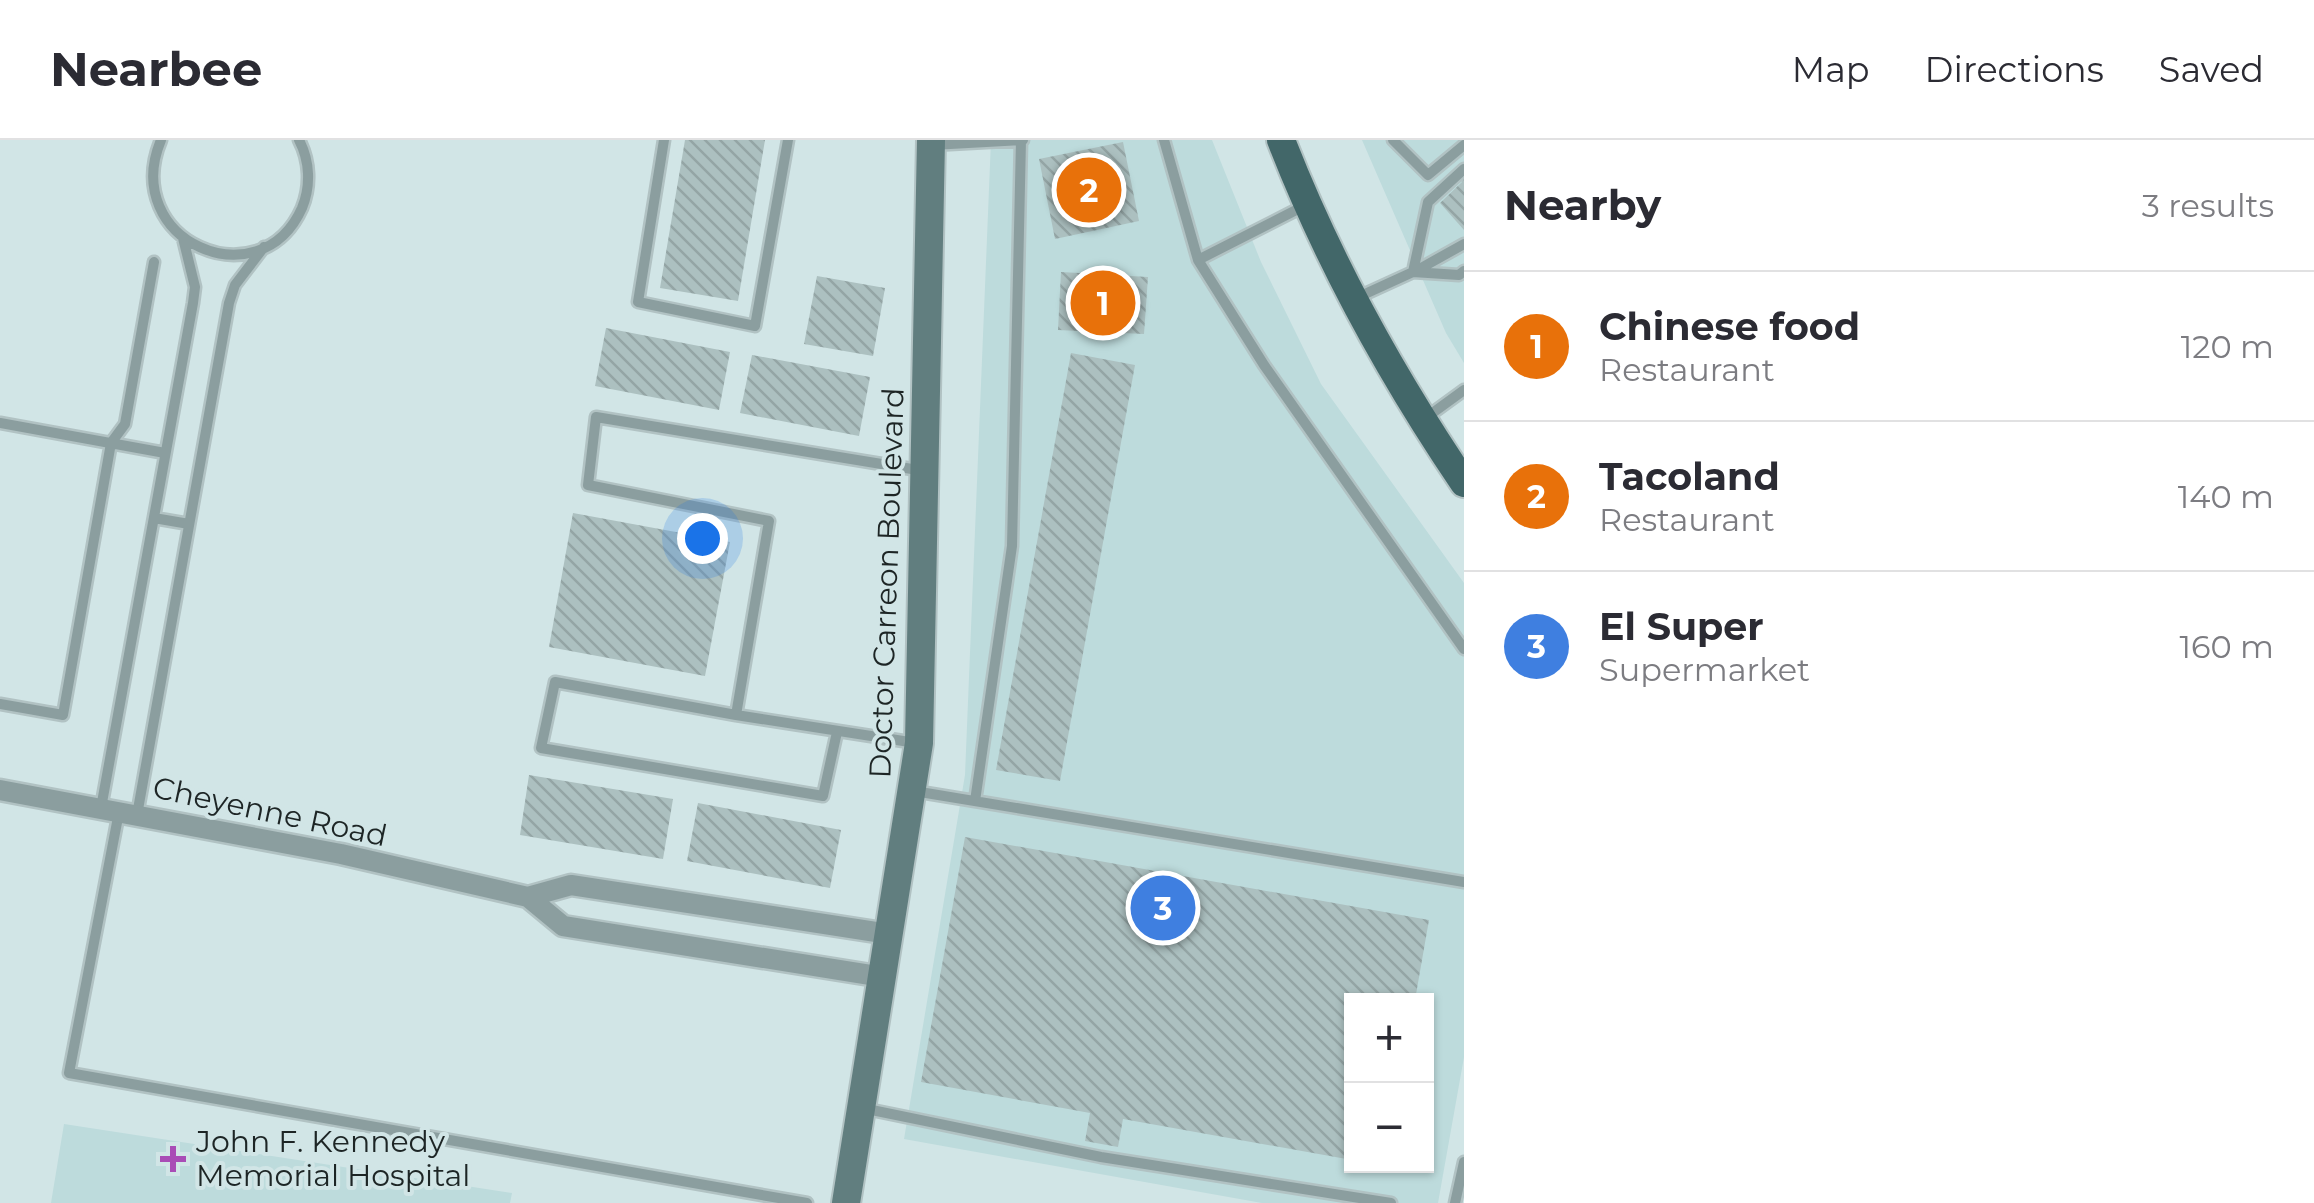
<!DOCTYPE html>
<meta charset="utf-8">
<style>
body{margin:0;font-family:Montserrat,sans-serif;background:#f7f7f7;color:#2b2b33}
.controls{position:absolute;right:30px;bottom:30px;display:grid;overflow:hidden;border-radius:0px;box-shadow:0 2px 8px #0004}
.controls button{width:90px;height:90px;display:grid;place-items:center;padding:0;border:0;border-bottom:2px solid #e1e1e2;background:#fff;color:#2b2b33;font:50px sans-serif}
.you{position:absolute;left:702px;top:398px;width:35px;height:35px;margin:-25px;border:8px solid #fff;border-radius:50%;background:#1a73e8;box-shadow:0 0 0 15px #1a73e833}
.badge{display:grid;place-items:center;width:65px;height:65px;border-radius:50%;background:#a94cb6;color:#fff;font-size:32px;font-weight:700}
.pin{position:absolute;translate:-50% -50%;border:5px solid #fff;box-shadow:0 2px 10px #0006}
.list{margin:0;padding:0;list-style:none}
h2{display:flex;justify-content:space-between;align-items:center;height:130px;margin:0;padding:0 40px;font-size:42px}
h2 small{font-size:32px;font-weight:400;color:#7c7c81}
.list li{display:grid;grid-template-columns:65px 1fr auto;gap:30px;align-items:center;box-sizing:border-box;height:150px;padding:0 40px;border-top:2px solid #e1e1e2}
.list b{display:block;font-size:38px;white-space:nowrap}
.list p{margin:0;font-size:32px;white-space:nowrap;color:#7c7c81}
.list em{font-size:32px;font-style:normal;color:#7c7c81}
.map{position:relative;flex:none;width:1464px;height:1063px;overflow:hidden}
header{display:flex;align-items:center;gap:60px;box-sizing:border-box;height:140px;padding:0 50px;background:#fff;border-bottom:2px solid #e1e1e2}
header strong{font-size:48px}
nav{display:flex;gap:55px;margin-inline-start:auto;font-size:35px}
main{display:flex}
aside{flex:1;background:#fff}
.map>svg:first-child{display:block}
</style>
<header>
<strong>Nearbee</strong>
<nav><a>Map</a><a>Directions</a><a>Saved</a></nav>
</header>
<main>
<div class="map">
<svg width="1464" height="1063" viewBox="0 0 1464 1063">
<defs>
<pattern id="building-back-hatch" width="6" height="6" patternUnits="userSpaceOnUse" patternTransform="scale(2.5)"><rect width="6" height="6" fill="#acc0c0"/><path d="M-1 5l2 2M0 0l6 6M5-1l2 2" fill="none" stroke="#94a5a5"/></pattern>
</defs>
<rect width="100%" height="100%" fill="#d1e5e6"/>
<path fill="#bddbdc" fill-rule="evenodd" d="M 991,0 L 1212,0 L 1261,122 L 1321,244 L 1464,443 L 1464,917 L 1438,1063 L 1262,1063 L 904,999 L 965,635 ZM 1352,860 L 1426,860 L 1426,1026 L 1352,1026 Z
M 1362,0 L 1464,0 L 1464,223 L 1446,193 Z
M 64,984 L 512,1053 L 510,1063 L 51,1063 Z"/>
<path fill="url(#building-back-hatch)" d="M 685,0 L 765,0 L 738,161 L 660,148 Z
M 1123,2 L 1139,81 L 1055,99 L 1039,19 Z
M 1464,27 L 1464,90 L 1440,63 L 1462,42 L 1455,35 Z
M 1061,132 L 1148,137 L 1144,194 L 1058,190 Z
M 817,136 L 885,148 L 873,216 L 804,204 Z
M 606,188 L 730,212 L 719,270 L 595,246 Z
M 1071,213 L 1135,225 L 1060,641 L 996,630 Z
M 752,215 L 870,237 L 859,296 L 740,273 Z
M 573,373 L 730,402 L 705,536 L 549,507 Z
M 529,635 L 673,659 L 663,719 L 520,695 Z
M 698,663 L 841,690 L 830,748 L 687,721 Z
M 965,697 L 1429,780 L 1415,860 L 1352,860 L 1352,1020 L 1123,979 L 1118,1007 L 1085,1001 L 1090,973 L 921,942 Z"/>
<g fill="none" stroke-linecap="round" stroke-linejoin="round">
<defs>
<path id="service" d="M 161,0 C 119,101 260,162 302,68 C 311,46 310,21 299,0
M 664,0 L 638,162 L 755,186 L 788,0
M 1164,0 L 1198,120 L 1264,225 L 1464,509
M 1393,0 L 1428,35 L 1464,5
M 932,5 L 1023,0
M 1198,120 L 1304,66
M 1413,132 L 1428,62 L 1464,29
M 1414,132 L 1464,104
M 1354,159 L 1413,132 L 1459,135 L 1464,131
M 1427,277 L 1464,250
M 0,283 L 165,313
M 154,378 L 189,384
M 0,564 L 63,575 L 111,303 L 125,284 L 154,122
M 736,575 L 769,381 L 588,345 L 596,277 L 924,331
M 837,592 L 823,656 L 541,608 L 555,542 L 736,575 L 916,603
M 914,651 L 1464,742
M 975,661 L 1012,406 L 1021,0
M 101,668 L 193,163 L 195,147 L 183,98
M 119,672 L 69,933 L 807,1063
M 137,675 L 229,163 L 235,145 L 264,107
M 862,968 L 1101,1017 L 1391,1063
M 1455,1063 L 1464,1022"/>
<path id="minor" d="M 0,650 L 341,714 L 528,757 L 571,745 L 889,794
M 528,757 L 563,786 L 883,837"/>
<path id="secondary" d="M 846,1063 L 919,603 L 931,0"/>
<path id="primary" d="M 1281,0 C 1328,121 1391,235 1464,343"/>
</defs>
<use href="#service" stroke="#b1c2c3" stroke-width="15"/>
<use href="#minor" stroke="#b1c2c3" stroke-width="25"/>
<use href="#secondary" stroke="#b1c2c3" stroke-width="32"/>
<use href="#primary" stroke="#b1c2c3" stroke-width="32"/>
<use href="#service" stroke="#8b9e9f" stroke-width="10"/>
<use href="#minor" stroke="#8b9e9f" stroke-width="20"/>
<use href="#secondary" stroke="#617e7f" stroke-width="28"/>
<use href="#primary" stroke="#426769" stroke-width="28"/>
</g>
<path fill="#a94cb6" stroke="#d1e5e6" stroke-width="4" d="M168 1004h10v10h10v10h-10v10h-10v-10h-10v-10h10z"/>
<g text-anchor="middle" stroke-width="8" stroke-linejoin="round" paint-order="stroke">
<g font-size="30" fill="#1d2525" stroke="#d1e5e6">
<text transform="translate(887 443) rotate(-88)" y="10">Doctor Carreon Boulevard</text>
<text transform="translate(270 672) rotate(12)" y="10">Cheyenne Road</text>
</g>
<g font-size="30" fill="#1d2525" stroke="#d1e5e6" text-anchor="start">
<text x="196" y="1012">John F. Kennedy<tspan x="196" dy="34">Memorial Hospital</tspan></text>
</g>
</g>
</svg>
<div class="controls">
<button>+</button>
<button>−</button>
</div>
<div class="you"></div>
<div class="pin badge" style="left:1103px;top:163px;background:#e8710a">1</div>
<div class="pin badge" style="left:1089px;top:50px;background:#e8710a">2</div>
<div class="pin badge" style="left:1163px;top:768px;background:#3f7fe0">3</div>
</div>
<aside>
<h2>Nearby<small>3 results</small></h2>
<ul class="list">
<li><span class="badge" style="background:#e8710a">1</span><div><b>Chinese food</b><p>Restaurant</p></div><em>120 m</em></li>
<li><span class="badge" style="background:#e8710a">2</span><div><b>Tacoland</b><p>Restaurant</p></div><em>140 m</em></li>
<li><span class="badge" style="background:#3f7fe0">3</span><div><b>El Super</b><p>Supermarket</p></div><em>160 m</em></li>
</ul>
</aside>
</main>
